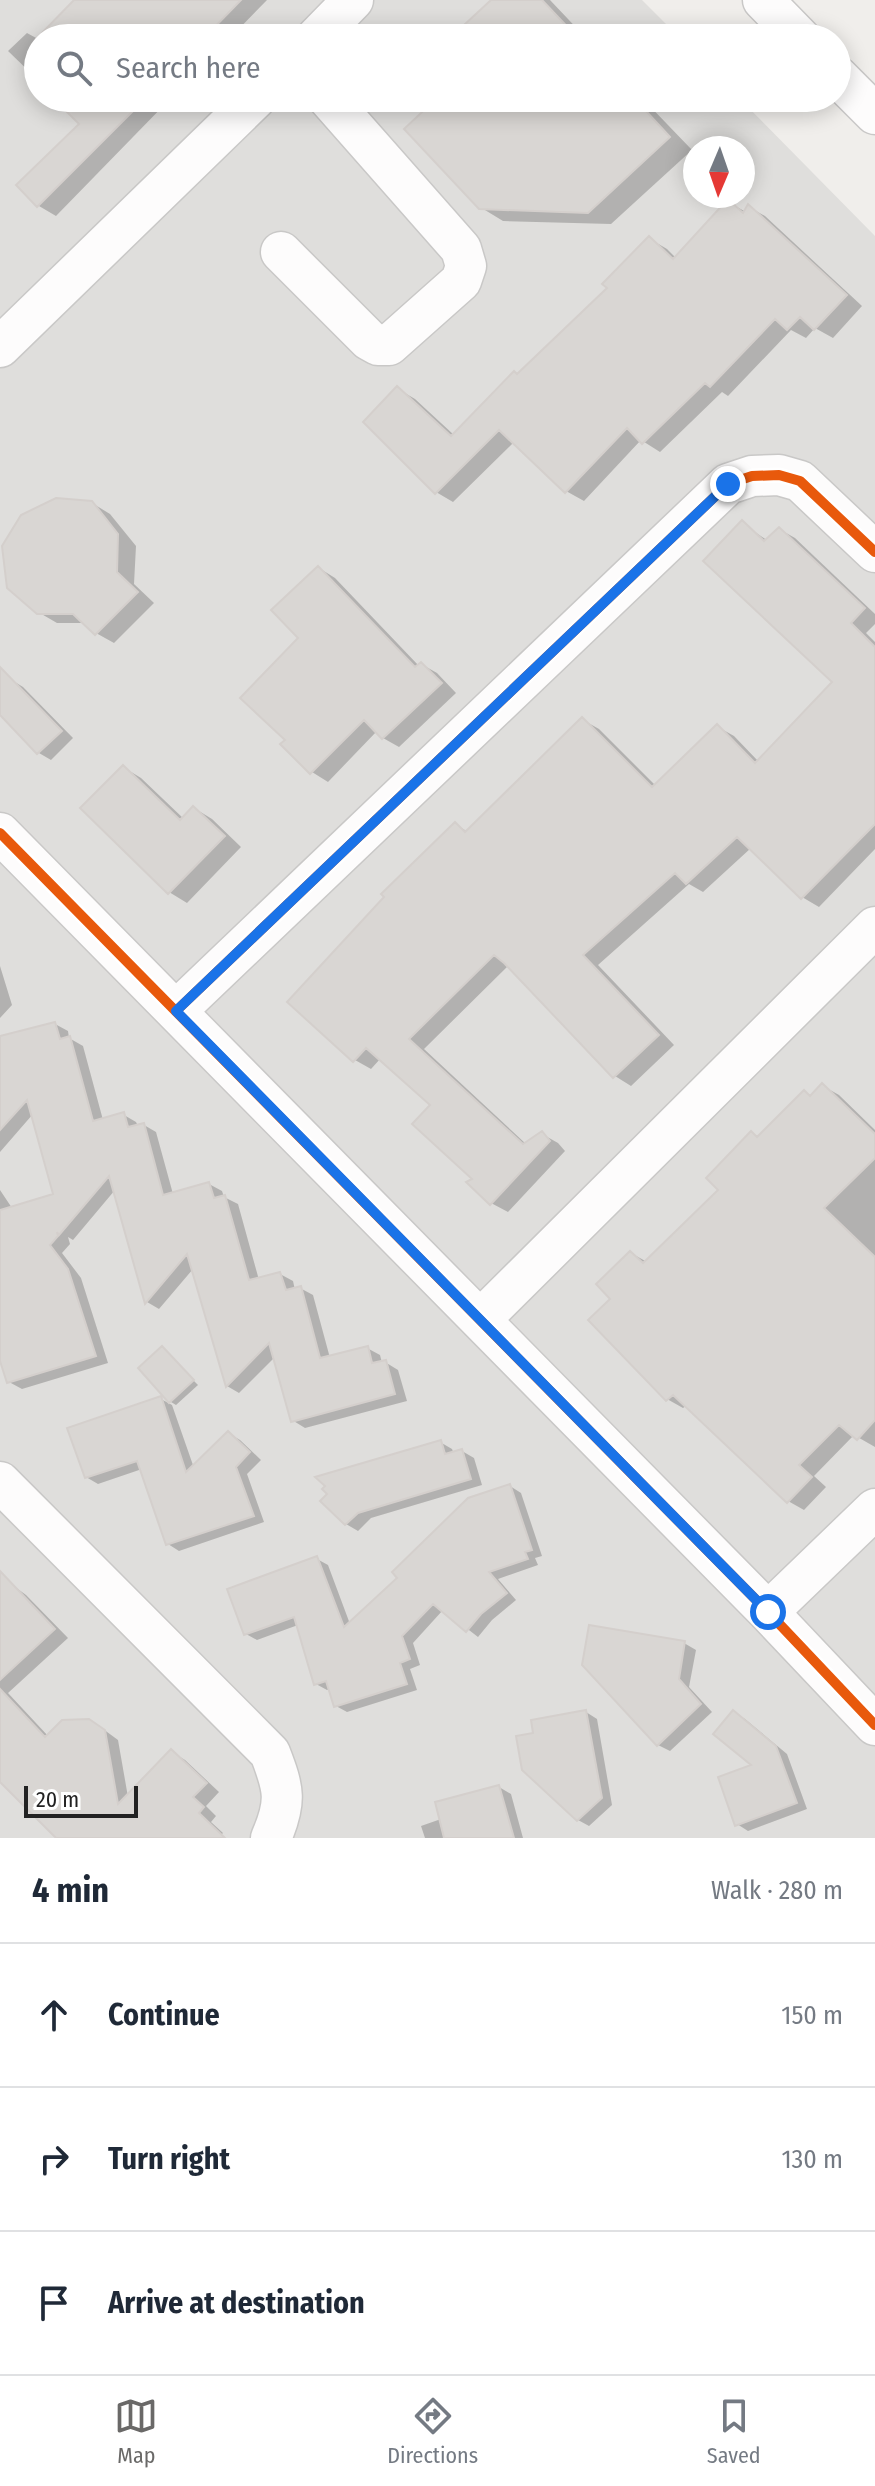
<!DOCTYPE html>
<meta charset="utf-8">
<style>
body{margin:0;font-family:"Fira Sans Condensed",sans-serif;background:#f6f6f7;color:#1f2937}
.compass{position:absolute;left:683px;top:136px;width:72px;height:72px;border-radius:50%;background:#fff;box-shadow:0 4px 20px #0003;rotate:182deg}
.scale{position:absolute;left:24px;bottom:20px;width:114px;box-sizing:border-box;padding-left:8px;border:4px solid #222;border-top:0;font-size:22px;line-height:28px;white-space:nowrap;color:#222;-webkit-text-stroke:6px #fff;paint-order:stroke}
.stop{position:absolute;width:24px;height:24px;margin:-18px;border:6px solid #1a73e8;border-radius:50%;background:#fff}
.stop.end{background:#1a73e8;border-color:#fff;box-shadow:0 2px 8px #0008}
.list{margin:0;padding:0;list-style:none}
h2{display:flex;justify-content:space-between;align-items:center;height:104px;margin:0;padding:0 32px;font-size:34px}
h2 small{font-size:26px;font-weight:400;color:#747a83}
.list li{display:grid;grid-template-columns:52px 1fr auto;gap:24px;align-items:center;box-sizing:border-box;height:144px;padding:0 32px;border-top:2px solid #e0e1e3}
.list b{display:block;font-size:30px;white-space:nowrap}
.list em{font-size:26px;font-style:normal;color:#747a83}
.icon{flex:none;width:44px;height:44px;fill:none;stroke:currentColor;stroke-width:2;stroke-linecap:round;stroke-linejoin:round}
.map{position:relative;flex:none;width:875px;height:1838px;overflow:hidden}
.search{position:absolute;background:#fff;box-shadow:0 4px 20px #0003;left:24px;right:24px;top:24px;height:88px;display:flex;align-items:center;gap:20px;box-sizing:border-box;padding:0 28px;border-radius:44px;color:#747a83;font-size:30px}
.sheet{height:536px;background:#fff}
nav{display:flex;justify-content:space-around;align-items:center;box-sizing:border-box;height:112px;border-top:2px solid #e0e1e3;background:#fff;font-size:22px;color:#747a83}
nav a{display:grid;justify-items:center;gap:4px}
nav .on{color:#6a6968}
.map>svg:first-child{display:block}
</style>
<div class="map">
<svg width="875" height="1838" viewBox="0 0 875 1838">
<rect width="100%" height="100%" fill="#f0eeeb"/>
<path fill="#dfdedc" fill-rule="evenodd" d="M 0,0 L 642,0 L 680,38 L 38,38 L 38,98 L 739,98 L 875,236 L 875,1838 L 0,1838 ZM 695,148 L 743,148 L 743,196 L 695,196 Z"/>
<path fill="#0003" d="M 92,0 L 267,0 L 230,38 L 40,38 Z
M 493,0 L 550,0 L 586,38 L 452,38 Z
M 27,33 L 38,39 L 38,80 L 8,51 Z
M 56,98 L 171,98 L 56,216 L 39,206 L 19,185 L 82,124 Z
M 440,98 L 642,98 L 692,150 L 611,224 L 503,221 L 480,207 Z
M 728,202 L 746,212 L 749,207 L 765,216 L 862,306 L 833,338 L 815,328 L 806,338 L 791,330 L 728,396 L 722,392 L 660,452 L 641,440 L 584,501 L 566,491 L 514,442 L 453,502 L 436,492 L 398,389 L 415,399 L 454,435 L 609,288 L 650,239 L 667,249 L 676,258 Z
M 92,503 L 110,514 L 136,546 L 134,584 L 154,603 L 114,643 L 96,633 L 86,623 L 57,623 L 38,612 Z
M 742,523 L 768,541 L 779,529 L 795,538 L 875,614 L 875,624 L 866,633 L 875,642 L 875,849 L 819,907 L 802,897 L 751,848 L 703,892 L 689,884 L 598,965 L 674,1045 L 631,1086 L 615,1076 L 509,965 L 424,1049 L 526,1144 L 542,1134 L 558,1143 L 565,1151 L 508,1212 L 491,1203 L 475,1179 L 433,1105 L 381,1058 L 371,1069 L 355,1060 L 455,824 L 468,832 L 583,720 L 599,729 L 656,786 L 718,727 L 734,736 L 758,761 L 835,682 Z
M 319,568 L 335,578 L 419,666 L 421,664 L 437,673 L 456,693 L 399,747 L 383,738 L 377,731 L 328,782 L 312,772 L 287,740 L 301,638 Z
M 10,679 L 23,687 L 73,738 L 51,760 L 39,753 L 0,712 L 0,689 Z
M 123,767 L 141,778 L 184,819 L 194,808 L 212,819 L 241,847 L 187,903 L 169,892 Z
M 0,966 L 12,1005 L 0,1018 Z
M 55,1024 L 68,1031 L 69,1038 L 83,1046 L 103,1120 L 124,1115 L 136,1122 L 138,1126 L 144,1125 L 156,1132 L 173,1194 L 209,1184 L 222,1191 L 224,1197 L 238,1204 L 259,1280 L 280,1274 L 293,1281 L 295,1290 L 300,1288 L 313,1295 L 330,1358 L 367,1348 L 380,1355 L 382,1363 L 385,1362 L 398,1370 L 407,1401 L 305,1428 L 292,1420 L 275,1357 L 239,1393 L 227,1386 L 193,1269 L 159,1309 L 147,1302 L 115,1190 L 73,1240 L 68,1237 L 70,1244 L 62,1253 L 81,1278 L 108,1363 L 22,1389 L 9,1382 L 0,1354 L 0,1190 L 12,1208 L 55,1195 L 33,1114 L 0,1152 L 0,1038 Z
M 823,1086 L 839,1095 L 875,1130 L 875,1447 L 854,1435 L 814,1476 L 826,1487 L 804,1510 L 788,1501 L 687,1405 L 683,1408 L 667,1399 L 613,1299 L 631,1253 L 647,1262 L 721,1190 L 751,1134 L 759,1138 L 804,1092 L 812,1097 Z
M 162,1349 L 198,1385 L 176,1405 L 171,1402 L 141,1368 Z
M 161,1399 L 172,1405 L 194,1468 L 228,1433 L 240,1440 L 261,1460 L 247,1474 L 264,1522 L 179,1551 L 168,1544 L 142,1469 L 98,1484 L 86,1477 Z
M 440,1442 L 452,1449 L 454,1454 L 462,1451 L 474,1458 L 482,1485 L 371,1518 L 358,1531 L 346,1524 L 323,1501 L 330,1494 Z
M 510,1486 L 521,1493 L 542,1556 L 535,1558 L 538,1565 L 498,1579 L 516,1600 L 492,1620 L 478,1637 L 443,1610 L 413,1643 L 420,1665 L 410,1669 L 417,1690 L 347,1712 L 336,1706 L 331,1689 L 327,1690 L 316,1684 L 298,1625 L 257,1640 L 246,1634 L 317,1559 L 328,1565 L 350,1624 Z
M 0,1576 L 26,1595 L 68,1638 L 8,1693 L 49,1737 L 103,1729 L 118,1740 L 128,1797 L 172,1752 L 185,1760 L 219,1792 L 206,1806 L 216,1816 L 211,1822 L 223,1833 L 218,1838 L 59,1838 L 0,1729 Z
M 684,1643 L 696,1650 L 689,1687 L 712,1712 L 670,1751 L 658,1745 Z
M 586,1712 L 597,1719 L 612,1805 L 589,1826 L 578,1820 L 536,1735 Z
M 734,1712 L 745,1719 L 787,1754 L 807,1809 L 748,1831 L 737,1824 L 755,1765 Z
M 499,1787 L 511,1794 L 523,1838 L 425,1838 L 421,1826 L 441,1819 Z"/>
<path fill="#d9d6d3" stroke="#d4cfcc" stroke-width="2" d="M 74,0 L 241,0 L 204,38 L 37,38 Z
M 491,0 L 542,0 L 578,38 L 450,38 Z
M 53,98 L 146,98 L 37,207 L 16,185 L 79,124 Z
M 437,98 L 634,98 L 670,137 L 588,213 L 479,209 L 404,129 Z
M 728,199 L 743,213 L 748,204 L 847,295 L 814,330 L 800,317 L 787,330 L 775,319 L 710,387 L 705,383 L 642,444 L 627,428 L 565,493 L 499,430 L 435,494 L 363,422 L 397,386 L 451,436 L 514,371 L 517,374 L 607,288 L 602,284 L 649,236 L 673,259 Z
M 56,498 L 92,501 L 118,534 L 117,572 L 138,592 L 95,635 L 73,614 L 37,614 L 7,588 L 2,546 L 21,515 Z
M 742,520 L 764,541 L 779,527 L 865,608 L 851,623 L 875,647 L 875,824 L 801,899 L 737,837 L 686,884 L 675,873 L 583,955 L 659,1035 L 613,1078 L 504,963 L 494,955 L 409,1039 L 523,1144 L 542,1131 L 550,1141 L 490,1205 L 466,1182 L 472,1179 L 412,1124 L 430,1105 L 366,1048 L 353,1062 L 287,1002 L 384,897 L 381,894 L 455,822 L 465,832 L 582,717 L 652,787 L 717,724 L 755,763 L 832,682 L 703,561 Z
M 318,566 L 415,667 L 421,662 L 442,683 L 382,739 L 364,720 L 310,774 L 280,744 L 285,740 L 240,698 L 298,638 L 271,610 Z
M 0,667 L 62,731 L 37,754 L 0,715 Z
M 123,765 L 180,820 L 193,806 L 225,836 L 168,894 L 80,808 Z
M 55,1022 L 60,1039 L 70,1036 L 93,1121 L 124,1112 L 128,1127 L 144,1123 L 163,1195 L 209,1182 L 214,1198 L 225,1195 L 249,1280 L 280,1272 L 286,1290 L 301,1286 L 320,1358 L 368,1346 L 372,1363 L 386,1360 L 395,1394 L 291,1422 L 269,1343 L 226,1387 L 187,1254 L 145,1304 L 109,1176 L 59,1235 L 57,1232 L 58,1236 L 50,1245 L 68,1269 L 96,1356 L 7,1383 L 0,1361 L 0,1210 L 53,1194 L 27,1100 L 0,1130 L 0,1036 Z
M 822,1083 L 875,1134 L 875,1158 L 824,1208 L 875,1257 L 875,1420 L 857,1440 L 839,1425 L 799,1465 L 812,1477 L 787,1503 L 673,1395 L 666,1401 L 588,1320 L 610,1299 L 596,1284 L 630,1251 L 643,1263 L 718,1190 L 706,1178 L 751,1131 L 757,1137 L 804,1090 L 810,1096 Z
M 162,1346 L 194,1380 L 169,1403 L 138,1368 Z
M 161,1396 L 186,1472 L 228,1431 L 250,1452 L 236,1467 L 254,1516 L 166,1545 L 137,1461 L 85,1478 L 67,1428 Z
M 441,1440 L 445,1454 L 462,1449 L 471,1479 L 358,1513 L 345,1525 L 320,1501 L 327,1494 L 322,1489 L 325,1486 L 315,1477 Z
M 510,1484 L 532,1550 L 525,1552 L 528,1559 L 489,1572 L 507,1593 L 481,1614 L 466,1632 L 433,1604 L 402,1636 L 410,1659 L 400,1663 L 407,1684 L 334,1707 L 326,1681 L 314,1685 L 294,1617 L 244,1635 L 227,1589 L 317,1556 L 344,1627 L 397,1578 L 392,1572 L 468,1498 Z
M 0,1571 L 55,1629 L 0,1680 Z
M 589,1625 L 685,1641 L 679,1679 L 701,1704 L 657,1746 L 582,1665 Z
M 0,1689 L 45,1737 L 62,1720 L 89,1719 L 105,1730 L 118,1804 L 171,1749 L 207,1783 L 193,1797 L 204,1807 L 199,1813 L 225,1838 L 56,1838 L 0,1782 Z
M 586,1710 L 602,1798 L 577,1821 L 522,1770 L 516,1736 L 533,1733 L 531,1720 Z
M 733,1710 L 776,1746 L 797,1803 L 735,1826 L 718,1777 L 751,1765 L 713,1734 Z
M 499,1785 L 514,1838 L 444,1838 L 435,1802 Z"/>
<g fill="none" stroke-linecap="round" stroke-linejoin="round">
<defs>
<path id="minor" d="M 763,0 L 800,38
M 316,38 L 353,0
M 837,76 L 875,114
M 281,252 L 369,340 L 378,345 L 389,345 L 461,281 L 466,266 L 461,249 L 328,98
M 0,347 L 256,98
M 0,833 L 768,1612 L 875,1725
M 176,1011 L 728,484 L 752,476 L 779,475 L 800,481 L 875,552
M 480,1320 L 875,927
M 0,1482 L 270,1753 C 284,1789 287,1802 271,1838
M 768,1612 L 875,1509"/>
</defs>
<use href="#minor" stroke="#c9c8c7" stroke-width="43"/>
<use href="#minor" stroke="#fdfcfc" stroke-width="40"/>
<defs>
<path id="cycleway" d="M 0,833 L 768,1612 L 875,1725
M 176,1011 L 728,484 L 752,476 L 779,475 L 800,481 L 875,552"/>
</defs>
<use href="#cycleway" stroke="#fff" stroke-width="15"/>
<use href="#cycleway" stroke="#e8590c" stroke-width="10"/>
</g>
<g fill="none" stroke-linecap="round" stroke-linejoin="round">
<path stroke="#1a73e8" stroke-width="10" d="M 728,484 L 176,1011 L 768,1612"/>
</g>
</svg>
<svg class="compass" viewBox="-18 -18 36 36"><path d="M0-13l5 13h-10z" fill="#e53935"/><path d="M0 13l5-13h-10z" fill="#747a83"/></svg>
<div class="scale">20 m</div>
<div class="stop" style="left:768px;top:1612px"></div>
<div class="stop end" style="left:728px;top:484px"></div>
<div class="search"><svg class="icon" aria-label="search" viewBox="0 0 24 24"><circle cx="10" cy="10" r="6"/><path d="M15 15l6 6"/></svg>Search here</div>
</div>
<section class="sheet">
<h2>4 min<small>Walk · 280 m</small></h2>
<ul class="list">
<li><svg class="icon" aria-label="ahead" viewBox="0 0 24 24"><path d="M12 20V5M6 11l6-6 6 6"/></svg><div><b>Continue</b></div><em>150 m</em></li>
<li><svg class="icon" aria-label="right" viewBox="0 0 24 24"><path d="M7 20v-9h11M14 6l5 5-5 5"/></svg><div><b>Turn right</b></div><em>130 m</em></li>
<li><svg class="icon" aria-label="arrive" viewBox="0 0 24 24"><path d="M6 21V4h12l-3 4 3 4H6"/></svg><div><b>Arrive at destination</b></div></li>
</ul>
</section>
<nav>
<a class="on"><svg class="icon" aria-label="map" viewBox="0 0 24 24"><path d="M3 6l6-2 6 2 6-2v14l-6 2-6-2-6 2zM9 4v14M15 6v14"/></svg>Map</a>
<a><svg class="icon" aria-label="directions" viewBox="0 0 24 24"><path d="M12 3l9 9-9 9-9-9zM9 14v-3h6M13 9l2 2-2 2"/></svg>Directions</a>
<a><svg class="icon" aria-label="saved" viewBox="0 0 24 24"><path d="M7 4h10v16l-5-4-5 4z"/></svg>Saved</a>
</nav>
